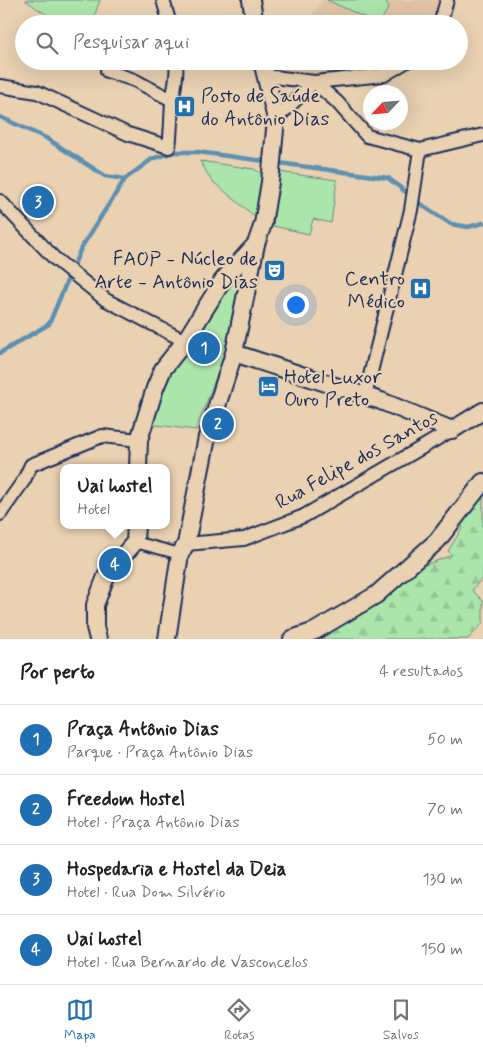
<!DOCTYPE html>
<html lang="pt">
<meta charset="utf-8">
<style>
body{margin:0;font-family:Mynerve,sans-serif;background:#f6f6f6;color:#202124}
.compass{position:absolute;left:363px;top:85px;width:45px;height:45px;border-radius:50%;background:#fff;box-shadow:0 5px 20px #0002;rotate:244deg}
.you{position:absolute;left:295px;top:304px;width:18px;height:18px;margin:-12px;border:4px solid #fff;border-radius:50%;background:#1a73e8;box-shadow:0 0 0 8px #1a73e833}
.badge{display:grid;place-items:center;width:32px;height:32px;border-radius:50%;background:#1f6fb2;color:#fff;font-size:16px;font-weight:700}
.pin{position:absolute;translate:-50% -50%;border:2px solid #fff;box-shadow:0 1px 5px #0006}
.popup{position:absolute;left:60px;top:464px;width:110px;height:65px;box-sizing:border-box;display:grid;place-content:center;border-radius:10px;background:#fff;filter:drop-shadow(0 1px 4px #0005);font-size:16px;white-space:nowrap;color:#757577}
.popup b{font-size:19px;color:#202124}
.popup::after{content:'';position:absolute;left:50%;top:100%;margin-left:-10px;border:10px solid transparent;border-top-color:#fff}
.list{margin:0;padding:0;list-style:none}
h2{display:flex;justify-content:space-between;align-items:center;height:65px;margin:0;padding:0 20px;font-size:21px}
h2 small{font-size:16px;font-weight:400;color:#757577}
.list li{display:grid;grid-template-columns:32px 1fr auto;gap:15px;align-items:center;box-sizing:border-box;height:70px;padding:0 20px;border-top:1px solid #e0e0e0}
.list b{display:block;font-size:19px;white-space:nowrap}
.list p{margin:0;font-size:16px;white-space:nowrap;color:#757577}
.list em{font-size:16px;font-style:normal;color:#757577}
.icon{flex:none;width:28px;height:28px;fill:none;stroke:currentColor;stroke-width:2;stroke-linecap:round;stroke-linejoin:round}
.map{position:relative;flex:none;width:483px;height:639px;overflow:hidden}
.search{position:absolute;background:#fff;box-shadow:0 5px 20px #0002;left:15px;right:15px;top:15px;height:55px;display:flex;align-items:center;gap:12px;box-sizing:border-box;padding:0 18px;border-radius:28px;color:#757577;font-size:19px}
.sheet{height:345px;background:#fff}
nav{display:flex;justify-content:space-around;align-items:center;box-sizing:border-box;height:70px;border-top:1px solid #e0e0e0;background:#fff;font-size:14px;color:#757577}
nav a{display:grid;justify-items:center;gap:2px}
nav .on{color:#1f6fb2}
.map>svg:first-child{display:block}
</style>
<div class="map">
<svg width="483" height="639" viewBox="0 0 483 639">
<defs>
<pattern id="forest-firs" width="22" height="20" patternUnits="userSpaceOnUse" patternTransform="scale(1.25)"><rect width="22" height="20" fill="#abe5aa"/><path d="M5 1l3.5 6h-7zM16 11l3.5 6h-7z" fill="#93c595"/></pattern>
</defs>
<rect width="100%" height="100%" fill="#e9d1b1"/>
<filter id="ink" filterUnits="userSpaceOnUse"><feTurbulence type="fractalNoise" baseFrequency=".02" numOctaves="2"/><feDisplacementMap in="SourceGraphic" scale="10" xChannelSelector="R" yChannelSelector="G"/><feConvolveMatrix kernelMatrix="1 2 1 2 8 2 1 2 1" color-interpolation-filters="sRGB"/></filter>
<g filter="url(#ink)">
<path fill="#e0c3a5" d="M 321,0 L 447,0 L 440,24 L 307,24 L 321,2 Z
M 287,61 L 407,61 L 384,75 L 289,79 L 284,69 Z"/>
<path fill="#abe5aa" stroke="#638a84" d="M 25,0 L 100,0 L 92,23 L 60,24 Z
M 327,0 L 385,0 L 389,7 L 379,24 Z
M 200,161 L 254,169 L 262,174 L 258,219 L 211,180 Z
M 278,172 L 337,180 L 331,223 L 313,219 L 309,234 L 273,226 Z
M 243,268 L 245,273 L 226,351 L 196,430 L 149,424 L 155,394 L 182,346 Z"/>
<path fill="url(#forest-firs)" stroke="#638a84" d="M 483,488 L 483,577 L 472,590 L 483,601 L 483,623 L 468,639 L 295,639 L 401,574 L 452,555 L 448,551 L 463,527 L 460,525 L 468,508 Z"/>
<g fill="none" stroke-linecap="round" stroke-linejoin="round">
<path stroke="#5d90b2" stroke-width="4.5" d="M 0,117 L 46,138 L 105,176 L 125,179
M 0,353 L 49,324 L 81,248 L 125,179 L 152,159 L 174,152 L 198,152 L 388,178 L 425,207 L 451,224 L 468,227 L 483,223"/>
<defs>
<path id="pedestrian" d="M 135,542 L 180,554"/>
<path id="minor" d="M 163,0 L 170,24
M 440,24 L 447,0
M 107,71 L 134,80 L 172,100
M 266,76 L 314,82 L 384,75 L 407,61
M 0,86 L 37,92 L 128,134 L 169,147 C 171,132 171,117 172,102 C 174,88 178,76 176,61
M 276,119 L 314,82 L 337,102 L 367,136 L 420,150 L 483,135
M 0,201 L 54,258 L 106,300 L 185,341
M 365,396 L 411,210 L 420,150
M 0,514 L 24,480 L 31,465 L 102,436 L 139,440
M 186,544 L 244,539 L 304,516 L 452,430"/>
<path id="tertiary" d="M 251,0 L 255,24
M 234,353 L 381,401 L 452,430 L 483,411
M 138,468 L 139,440 L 155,388 L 163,369 L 185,341 L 223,280 L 256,244
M 98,639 L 95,627 L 95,605 L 107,574 L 135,542 L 136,525
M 167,639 L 180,554 L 186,544 L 207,437 L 234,353 L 256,244 L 263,224 L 270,182 L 276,119 L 262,61
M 292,639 L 315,631 L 376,595 L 437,541 L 483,482"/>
</defs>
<use href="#pedestrian" stroke="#1b2f5e" stroke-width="14"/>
<use href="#minor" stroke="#1b2f5e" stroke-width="16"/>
<use href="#tertiary" stroke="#1b2f5e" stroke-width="20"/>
<use href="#pedestrian" stroke="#e9d1b1" stroke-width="10"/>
<use href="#minor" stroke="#e9d1b1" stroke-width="12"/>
<use href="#tertiary" stroke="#e9d1b1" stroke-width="16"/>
</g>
</g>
<defs>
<symbol id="hospital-square" viewBox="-11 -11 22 22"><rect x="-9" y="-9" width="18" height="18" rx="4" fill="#1f6fb2" stroke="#e9d1b1"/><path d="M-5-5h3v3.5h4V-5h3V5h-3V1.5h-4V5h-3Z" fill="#fff"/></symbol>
<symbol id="theatre-square" viewBox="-11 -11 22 22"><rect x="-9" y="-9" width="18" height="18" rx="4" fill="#1f6fb2" stroke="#e9d1b1"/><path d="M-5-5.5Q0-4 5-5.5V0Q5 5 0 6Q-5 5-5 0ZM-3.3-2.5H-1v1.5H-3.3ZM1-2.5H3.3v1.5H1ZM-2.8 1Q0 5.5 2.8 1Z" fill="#fff"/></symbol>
<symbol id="hotel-square" viewBox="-11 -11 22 22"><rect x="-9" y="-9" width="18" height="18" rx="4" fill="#1f6fb2" stroke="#e9d1b1"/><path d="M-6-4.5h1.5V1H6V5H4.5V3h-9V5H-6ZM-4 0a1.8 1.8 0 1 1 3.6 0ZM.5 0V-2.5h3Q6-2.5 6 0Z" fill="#fff"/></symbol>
</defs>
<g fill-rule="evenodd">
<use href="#hospital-square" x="172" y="94" width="25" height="25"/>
<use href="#theatre-square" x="262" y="258" width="25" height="25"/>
<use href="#hospital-square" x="408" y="276" width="25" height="25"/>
<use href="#hotel-square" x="256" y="374" width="25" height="25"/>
</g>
<g text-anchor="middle" stroke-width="4.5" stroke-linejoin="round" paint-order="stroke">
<g font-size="20" fill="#1b2f5e" stroke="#e9d1b1" text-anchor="start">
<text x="201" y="102">Posto de Saúde<tspan x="201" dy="23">do Antônio Dias</tspan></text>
<text x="258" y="265" text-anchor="end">FAOP - Núcleo de<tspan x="258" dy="23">Arte - Antônio Dias</tspan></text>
<text x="405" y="285" text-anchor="end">Centro<tspan x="405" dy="23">Médico</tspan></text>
<text x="284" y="383">Hotel Luxor<tspan x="284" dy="23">Ouro Preto</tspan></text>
</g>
<g font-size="20" fill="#1b2f5e" stroke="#e9d1b1">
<text transform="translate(356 459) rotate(-29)" y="7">Rua Felipe dos Santos</text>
</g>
</g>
</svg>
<svg class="compass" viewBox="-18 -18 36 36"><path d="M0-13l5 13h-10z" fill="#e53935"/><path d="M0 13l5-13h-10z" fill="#757577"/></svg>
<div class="you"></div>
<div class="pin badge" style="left:204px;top:348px">1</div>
<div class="pin badge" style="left:218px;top:424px">2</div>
<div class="pin badge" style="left:38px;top:202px">3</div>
<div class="pin badge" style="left:115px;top:564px">4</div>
<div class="popup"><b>Uai hostel</b>Hotel</div>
<div class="search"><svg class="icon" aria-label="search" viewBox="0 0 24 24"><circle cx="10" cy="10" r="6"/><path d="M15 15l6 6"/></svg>Pesquisar aqui</div>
</div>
<section class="sheet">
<h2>Por perto<small>4 resultados</small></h2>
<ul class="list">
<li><span class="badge">1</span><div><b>Praça Antônio Dias</b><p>Parque · Praça Antônio Dias</p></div><em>50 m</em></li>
<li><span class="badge">2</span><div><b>Freedom Hostel</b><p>Hotel · Praça Antônio Dias</p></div><em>70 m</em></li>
<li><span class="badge">3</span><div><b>Hospedaria e Hostel da Deia</b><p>Hotel · Rua Dom Silvério</p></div><em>130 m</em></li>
<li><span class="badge">4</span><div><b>Uai hostel</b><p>Hotel · Rua Bernardo de Vasconcelos</p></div><em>150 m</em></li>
</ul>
</section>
<nav>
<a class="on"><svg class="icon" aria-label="map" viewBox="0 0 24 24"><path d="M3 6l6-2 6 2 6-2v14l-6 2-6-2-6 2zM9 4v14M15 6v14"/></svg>Mapa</a>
<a><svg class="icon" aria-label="directions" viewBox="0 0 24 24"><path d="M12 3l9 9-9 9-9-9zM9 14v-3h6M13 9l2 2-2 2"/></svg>Rotas</a>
<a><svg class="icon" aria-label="saved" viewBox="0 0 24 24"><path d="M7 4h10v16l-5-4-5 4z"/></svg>Salvos</a>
</nav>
